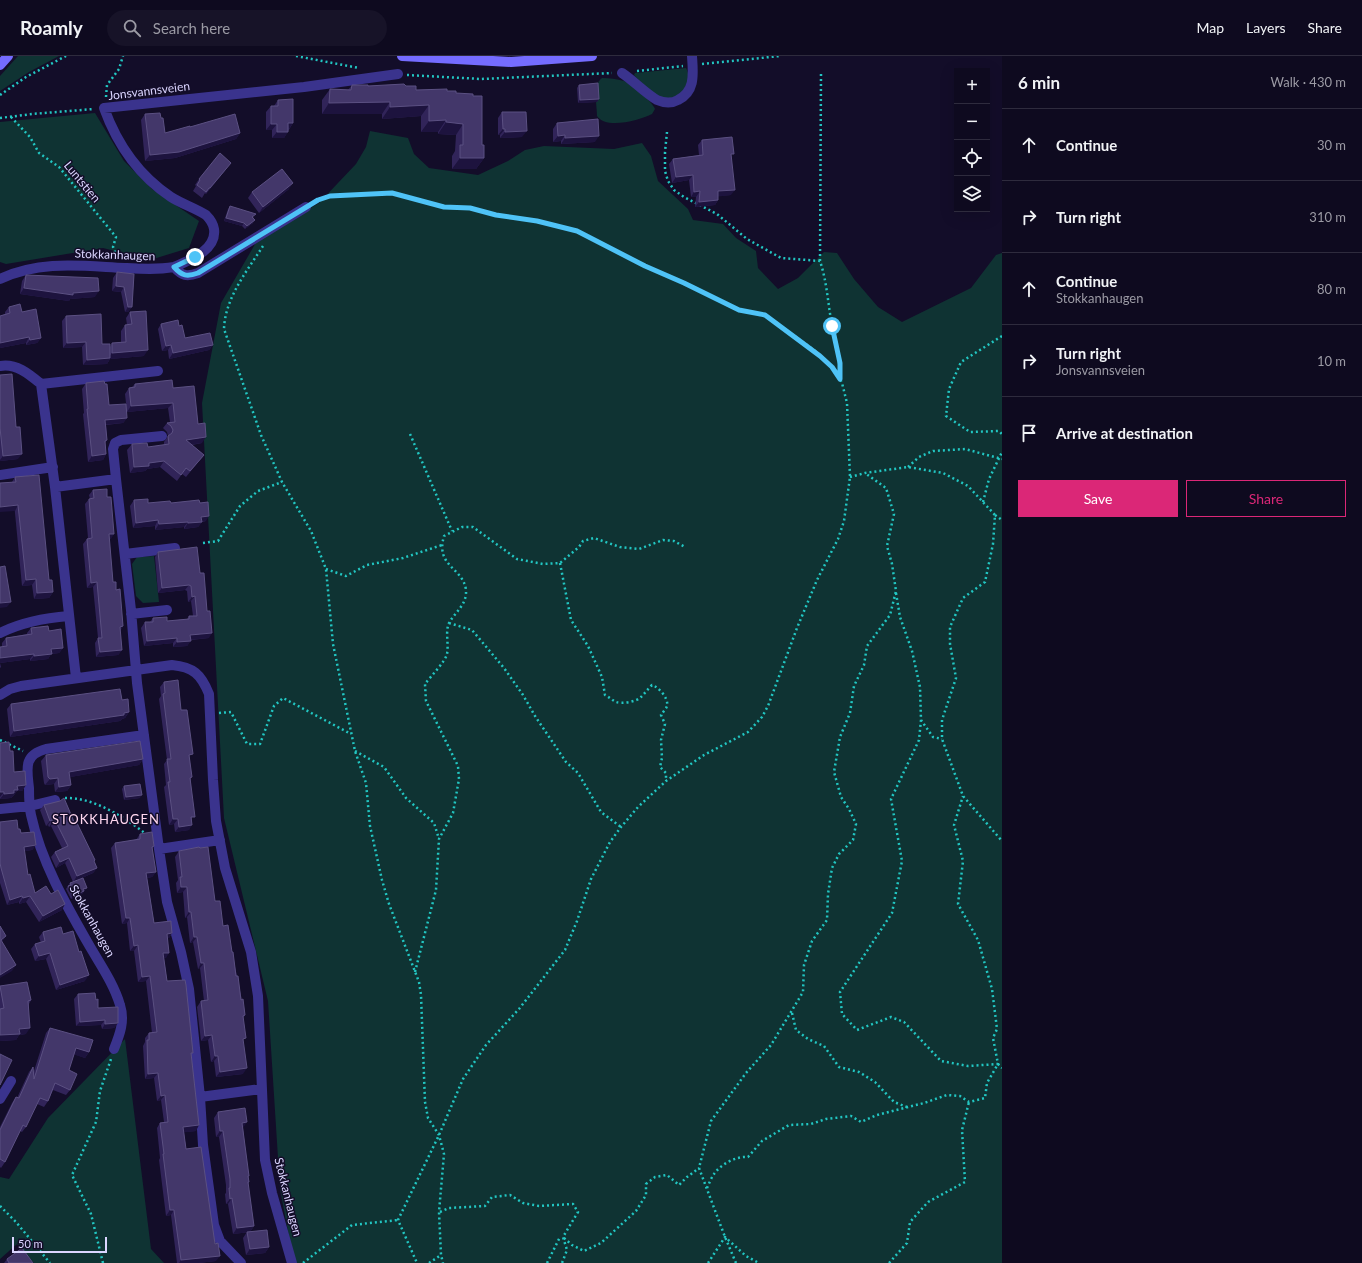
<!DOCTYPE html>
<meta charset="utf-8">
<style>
body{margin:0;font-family:Lato,sans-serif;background:#171328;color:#f1f3f6}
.controls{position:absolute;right:12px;top:12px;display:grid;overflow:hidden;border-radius:0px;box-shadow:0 4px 16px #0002}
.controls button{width:36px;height:36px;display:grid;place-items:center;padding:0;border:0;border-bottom:1px solid #2e2b3d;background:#0e0a1f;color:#f1f3f6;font:20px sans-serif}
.scale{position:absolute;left:12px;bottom:10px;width:95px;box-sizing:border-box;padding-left:4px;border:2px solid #dbd5ff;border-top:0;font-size:11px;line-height:14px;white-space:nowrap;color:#dbd5ff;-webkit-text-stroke:3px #130d29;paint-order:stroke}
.stop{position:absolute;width:12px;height:12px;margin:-9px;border:3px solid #4fc3f7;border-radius:50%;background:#fff}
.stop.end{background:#4fc3f7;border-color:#fff;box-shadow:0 1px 4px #0008}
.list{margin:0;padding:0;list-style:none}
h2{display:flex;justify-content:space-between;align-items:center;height:52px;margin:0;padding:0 16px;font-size:17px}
h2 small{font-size:13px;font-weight:400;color:#9b9aa4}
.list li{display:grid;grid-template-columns:26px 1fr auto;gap:12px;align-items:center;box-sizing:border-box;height:72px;padding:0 16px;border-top:1px solid #2e2b3d}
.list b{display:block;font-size:15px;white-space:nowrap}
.list p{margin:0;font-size:13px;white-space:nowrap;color:#9b9aa4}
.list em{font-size:13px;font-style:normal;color:#9b9aa4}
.actions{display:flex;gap:8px;padding:12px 16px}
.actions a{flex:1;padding:9px 0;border:1px solid #db2777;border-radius:0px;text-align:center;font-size:14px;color:#db2777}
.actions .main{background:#db2777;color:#fff}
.icon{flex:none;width:22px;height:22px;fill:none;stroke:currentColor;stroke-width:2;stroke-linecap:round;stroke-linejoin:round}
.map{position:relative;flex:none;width:1002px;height:1207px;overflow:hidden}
header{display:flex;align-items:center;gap:24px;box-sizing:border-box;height:56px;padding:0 20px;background:#0e0a1f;border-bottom:1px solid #2e2b3d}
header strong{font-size:19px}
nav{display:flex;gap:22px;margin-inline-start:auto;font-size:14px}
.search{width:280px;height:36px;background:#171328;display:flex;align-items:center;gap:10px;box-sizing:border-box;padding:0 14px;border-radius:22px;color:#9b9aa4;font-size:15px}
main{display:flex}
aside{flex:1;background:#0e0a1f}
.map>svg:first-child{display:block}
</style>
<header>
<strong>Roamly</strong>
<div class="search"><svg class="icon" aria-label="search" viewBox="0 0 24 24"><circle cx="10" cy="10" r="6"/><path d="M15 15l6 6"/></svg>Search here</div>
<nav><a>Map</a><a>Layers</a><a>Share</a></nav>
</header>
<main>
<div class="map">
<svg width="1002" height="1207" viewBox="0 0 1002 1207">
<rect width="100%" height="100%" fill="#130d29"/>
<path fill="#0f3333" d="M 18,0 L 59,0 L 29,16 L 0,35 L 0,20 Z
M 686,12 C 694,26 680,46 663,42 C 653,39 641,26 634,19 L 635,17 Z
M 602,22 C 609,22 617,23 624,25 C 631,28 653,46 655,53 L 652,58 C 640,64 606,74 597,60 C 597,49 592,29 602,22 Z
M 95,57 L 124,105 L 152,133 L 199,165 L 189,192 L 150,204 L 103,192 L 6,208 L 0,206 L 0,66 Z
M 370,75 L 408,82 L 414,98 L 429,112 L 478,119 L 508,105 L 525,94 L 544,90 L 614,93 L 642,87 L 651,100 L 658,125 L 688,153 L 693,164 L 723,168 L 736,182 L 756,195 L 758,212 L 778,233 L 798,222 L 824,196 L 837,197 L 854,223 L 878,251 L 902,266 L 971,232 L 996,199 L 1002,197 L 1002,1207 L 294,1207 L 280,1133 L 268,945 L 224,762 L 202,347 L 221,247 L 258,183 L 319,147 L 356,108 L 366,91 Z
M 154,500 L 159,546 L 143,547 L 136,540 L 132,508 L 137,501 Z
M 125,983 L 151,1193 L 164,1207 L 34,1207 L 17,1188 L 0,1203 L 0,1121 L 9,1123 L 48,1062 Z"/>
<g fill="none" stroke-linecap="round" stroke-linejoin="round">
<path stroke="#22c6c2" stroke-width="2.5" stroke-dasharray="2 3" stroke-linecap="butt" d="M 296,0 L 359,12
M 702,8 L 780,0
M 637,15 L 683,10
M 821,18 L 820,205 C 827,226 828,248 832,270 C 835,288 840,304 840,322
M 407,19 L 481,23 L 612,17
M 0,39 L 26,21 L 66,0
M 106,41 L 107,29 L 119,13 L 123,0
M 11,61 L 30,81 L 39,97 L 59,111 L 116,181 L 113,191 L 117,201
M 0,62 L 32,58 L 94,53
M 667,76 L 665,96 L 665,115 L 668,125 L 674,134 L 684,141 L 717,158 L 747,183 L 781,202 L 820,205
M 315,146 L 330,140 L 392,137 L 444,151 L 470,152 L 496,159 L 537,165 L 577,175 L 645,210 L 685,227 L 739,254 L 765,259 L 814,294 L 832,311 L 837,317 L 842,327 L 847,347 L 850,421 L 844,465 L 838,483 L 817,524 L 797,572 L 768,650 L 762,661 L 748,676 L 704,699 L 666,725 L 638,751 L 621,771 L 610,786 L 591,823 L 577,865 L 565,894 L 519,953 L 486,989 L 463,1023 L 439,1079 L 398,1164 L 417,1207
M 263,190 C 247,215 225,242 224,273 L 261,379 L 282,426 L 311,475 L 326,513 L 333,588 L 355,695 L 366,727 L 370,770 L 382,824 L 389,848 L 419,926 L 421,939 L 425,1046 L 428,1062 L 439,1079 L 444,1098 L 439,1156 L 441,1199 L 443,1207
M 1002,280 L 961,306 L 949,333 L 946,360 L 970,376 L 999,375 L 1002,378
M 410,378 L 452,475
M 908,411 L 919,401 L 933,395 L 965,393 L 1002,403
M 850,421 L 865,417 L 908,411 L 943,417 L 968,430 L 995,459 L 993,488 L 985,526 L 963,542 L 950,571 L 950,588 L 956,622 L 942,664 L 942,683 L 963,740 L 1002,785
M 983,446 L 989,423 L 1002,396
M 995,459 L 1002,464
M 203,487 L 218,485 L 240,450 L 258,435 L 282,426
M 560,507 L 571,564 L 588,590 L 602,621 L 605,639 C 609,641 612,644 616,646 C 622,648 636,646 641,641 C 645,637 648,633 652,629 C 659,631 669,643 667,650 C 666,653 663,656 661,659 L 665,668 L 661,684 L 662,702 L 660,711 L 666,717 L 666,725
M 326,513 L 346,520 L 367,509 L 403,502 L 442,489
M 896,537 L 900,561 L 912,595 L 920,631 L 921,664 L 933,681 L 942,683
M 449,567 L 472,574 L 504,612 L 523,639 L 535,660 L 566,706 L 578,717 L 601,756 L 621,771
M 219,657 L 231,656 L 247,688 L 260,688 L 274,650 L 283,642 L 351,678
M 921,664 L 919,684 L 891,743 L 902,805 L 892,857 L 840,936 L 842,958 L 857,974 L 891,961 L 904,966 L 941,1005 L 968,1010 L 998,1008 L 993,982 L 997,973 L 992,933 L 978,884 L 958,848 L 963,805 L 954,769 L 963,740
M 0,684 L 23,695
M 355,695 L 384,711 L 406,742 L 434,767 L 439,783
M 65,742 C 93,741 124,761 146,778
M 415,916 L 436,834 L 439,783 L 453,757 L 459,723 L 458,710 L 426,645 L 425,628 C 431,620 445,606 447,598 C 449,588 445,576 449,567 C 455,556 467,549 466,534 C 463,511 435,511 444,480 L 462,471 L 473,471 L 517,503 L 543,508 L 560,507 L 579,491 L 583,485 L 594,482 L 620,491 L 639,493 L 663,484 L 674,485 L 685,491
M 792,957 L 796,974 L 808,983 L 824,990 L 839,1011 L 859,1016 L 875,1026 L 894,1046 L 907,1051
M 707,1132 C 709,1128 711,1122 714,1118 C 721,1108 736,1100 748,1101 L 762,1085 L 789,1069 L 811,1068 L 826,1063 L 851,1060 L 861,1066 L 877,1059 L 924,1047 L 947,1039 L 960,1040 L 969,1046 L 985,1042 L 987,1027 L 998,1008 L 1002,1012
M 0,1150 L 16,1166 L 50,1207
M 440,1156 L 449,1152 L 485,1150 L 492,1141 L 510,1139 L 523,1147 L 539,1150 L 573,1148 L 578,1156 L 563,1181 L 567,1194 L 562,1207
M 564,1182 L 572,1189 L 584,1195 L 601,1187 L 636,1155 L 646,1139 L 646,1128 L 655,1121 L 667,1119 L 679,1129 L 687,1121 L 699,1112
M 103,1207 L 91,1158 L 72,1119 L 96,1066 L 100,1035 L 111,1003
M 303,1207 L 352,1169 L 398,1164
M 429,1207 L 441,1199
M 547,1207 L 560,1181
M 708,1207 L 725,1181 L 746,1200 L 759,1207
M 736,1207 L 725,1181 L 699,1112 L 711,1065 L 746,1017 L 771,989 L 803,936 L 804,909 L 812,885 L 827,864 L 828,838 L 832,812 L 839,798 L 853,784 L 856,768 L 849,753 L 841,741 L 834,716 L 840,681 L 850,657 L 854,630 L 864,609 L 867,590 L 890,559 L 896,535 L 892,508 L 887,490 L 894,458 L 886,432 L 865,417
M 889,1207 L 907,1187 L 910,1166 L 928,1146 L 965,1126 L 962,1074 L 969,1046"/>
<path stroke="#3a338d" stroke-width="10" d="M 622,17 C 634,25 645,37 657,44 C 664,47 671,48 678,44 C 696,35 693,17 692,0
M 174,211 C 190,204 217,194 214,173 C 213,167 210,163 206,159 C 195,152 182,148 171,141 C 138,119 117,88 104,52 L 304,31 L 398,18
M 0,223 C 41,204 81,210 125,212 C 142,213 157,214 174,211 C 182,220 187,221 198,217 L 306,151
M 0,310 C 16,307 29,318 41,328
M 0,419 L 53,411
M 116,423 L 131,554 L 137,627 L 159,793 L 220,784
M 55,431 L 116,423 L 113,393 L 115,387 L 121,384 L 162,380
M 125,498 L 175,492
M 131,558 L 167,554
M 0,577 C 22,566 44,562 69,560
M 76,622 L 55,431 L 41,328 L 158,315
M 0,639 L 10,633 L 21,630 L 172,609 C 193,611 201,618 209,638 L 213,724 L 216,765 L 225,812 L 251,896 L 258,940 L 265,1104 L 272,1137 L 292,1207
M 0,753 L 30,750 L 55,744
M 159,793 L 167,846 L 181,896 L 189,933 L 200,1041 L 261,1033
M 114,993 C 120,978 125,965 120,949 C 114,928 100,908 89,889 C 66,849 41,805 31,759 C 29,750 29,741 29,732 C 27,713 23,699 46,693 L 144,679
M 200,1041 L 203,1089 L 214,1169 L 220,1185 L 241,1207
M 0,1043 L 11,1025"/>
<path stroke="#756cff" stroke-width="10" d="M 402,0 L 511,6 L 592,0
M 0,9 L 8,0"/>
</g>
<path fill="#312459" d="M 352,29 L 368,30 L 406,30 L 416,34 L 447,35 L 473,40 L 482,89 L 484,102 L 476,113 L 452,113 L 452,100 L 455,95 L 456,79 L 438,78 L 438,76 L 421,76 L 421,60 L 382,63 L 382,58 L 322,58 L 322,44 L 330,33 L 348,34 Z
M 579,29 L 599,43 L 597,46 L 578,47 L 577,32 Z
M 278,44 L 293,67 L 284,82 L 272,82 L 272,74 L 266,74 L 266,56 L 271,50 L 274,50 Z
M 502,56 L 522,81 L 500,82 L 500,79 L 498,79 L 498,62 Z
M 145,58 L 161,62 L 165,77 L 190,71 L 240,77 L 236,83 L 175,102 L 145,105 L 141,64 Z
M 557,67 L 595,86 L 561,88 L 561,85 L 553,86 L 553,73 Z
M 702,84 L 732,101 L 731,139 L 718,140 L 718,144 L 715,149 L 695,151 L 696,141 L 691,141 L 689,124 L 672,127 L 669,108 L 673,103 L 699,99 L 698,89 Z
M 227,112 L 206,138 L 205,137 L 202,142 L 193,135 L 196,130 L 195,129 L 199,123 Z
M 289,133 L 259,157 L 248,142 L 252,136 Z
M 230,150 L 254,161 L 253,162 L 253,167 L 245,173 L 242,170 L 224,165 L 228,153 Z
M 117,216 L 134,218 L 132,251 L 128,256 L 125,256 L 121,236 L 112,235 L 113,222 Z
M 26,219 L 95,241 L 70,243 L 69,245 L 20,238 L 22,225 Z
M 9,251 L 22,256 L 41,282 L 37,287 L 26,289 L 26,287 L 0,292 L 0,260 L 5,258 L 5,256 Z
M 130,256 L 144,300 L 110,303 L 107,308 L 83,309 L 82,291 L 63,292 L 62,265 L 66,260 L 102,288 L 110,291 L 112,287 L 121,287 L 121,275 L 125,269 L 127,269 L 126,262 Z
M 161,268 L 179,270 L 185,282 L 213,289 L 209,294 L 169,303 L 168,294 L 162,295 L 158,273 Z
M 0,319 L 16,371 L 18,403 L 0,405 Z
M 86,327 L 109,349 L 127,362 L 123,367 L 106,369 L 107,384 L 105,387 L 106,398 L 103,404 L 88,406 L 83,358 L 84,357 L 82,333 Z
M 135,328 L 173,332 L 198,368 L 202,387 L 192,389 L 204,399 L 186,421 L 182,418 L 177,425 L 160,411 L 147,413 L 145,415 L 130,417 L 127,394 L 132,388 L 148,391 L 164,389 L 164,386 L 168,380 L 167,376 L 163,372 L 167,367 L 170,366 L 168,352 L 127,356 L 125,338 L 129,332 L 132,331 Z
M 15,421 L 53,536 L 49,542 L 34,543 L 32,529 L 22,530 L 12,426 Z
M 93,434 L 111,483 L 109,483 L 113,526 L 116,534 L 123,570 L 120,575 L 122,594 L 118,599 L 96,601 L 95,587 L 98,582 L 93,531 L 87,532 L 83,488 L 87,483 L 88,482 L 85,448 L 89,443 L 90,443 L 89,439 Z
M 134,444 L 148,447 L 200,447 L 206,465 L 202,466 L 198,471 L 184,473 L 184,471 L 155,474 L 155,470 L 133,472 L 130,450 Z
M 158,496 L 200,517 L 209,582 L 191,584 L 187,590 L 173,591 L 173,587 L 144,590 L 141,572 L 145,566 L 150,566 L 153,562 L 167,565 L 187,563 L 189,560 L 193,560 L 191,545 L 188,546 L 187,535 L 185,534 L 158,537 L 155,501 Z
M 31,572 L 49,575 L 63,592 L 59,597 L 51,598 L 48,603 L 30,605 L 30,603 L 0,607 L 1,611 L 0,612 L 0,591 L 2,591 L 2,587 L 6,582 L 27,578 L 27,577 Z
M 164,626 L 181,654 L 190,703 L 192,765 L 189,774 L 175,776 L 174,768 L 169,769 L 164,731 L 166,729 L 164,708 L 167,704 L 159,643 L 161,640 L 160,631 Z
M 122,644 L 129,656 L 125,662 L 122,663 L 120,665 L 10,681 L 7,653 L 11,648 Z
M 0,687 L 10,695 L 14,716 L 26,729 L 22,735 L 17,735 L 14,739 L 11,742 L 0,743 Z
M 46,699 L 143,703 L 139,709 L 70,721 L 71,729 L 67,735 L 55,736 L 54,728 L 45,729 L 44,727 L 41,705 Z
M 124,730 L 140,742 L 124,744 L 122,733 Z
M 44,749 L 75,768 L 97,812 L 93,817 L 73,826 L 65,807 L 56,812 L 51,801 L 55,796 L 62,792 L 51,770 L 49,771 L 48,769 L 46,770 L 40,754 Z
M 0,766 L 18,773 L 21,777 L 36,789 L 32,794 L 24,795 L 28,819 L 35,837 L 51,838 L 62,854 L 39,866 L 26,846 L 19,848 L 19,846 L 7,849 L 0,827 Z
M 140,778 L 154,790 L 152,793 L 156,816 L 152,821 L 147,822 L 154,867 L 172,877 L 169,882 L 168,882 L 166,902 L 164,902 L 167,925 L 191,1000 L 196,1075 L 184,1076 L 186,1093 L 216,1205 L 198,1207 L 177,1207 L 171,1159 L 166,1160 L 159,1104 L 160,1102 L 157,1072 L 160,1067 L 164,1066 L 161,1044 L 157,1045 L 154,1022 L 145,1023 L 143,990 L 145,986 L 145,982 L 149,977 L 152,977 L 146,925 L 138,926 L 134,895 L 130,895 L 127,867 L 122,868 L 111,792 L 115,787 L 136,784 Z
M 179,795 L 215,845 L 232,896 L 245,959 L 243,962 L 243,1018 L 216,1021 L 214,1005 L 211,1006 L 208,984 L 201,985 L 197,951 L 201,945 L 204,945 L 200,912 L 198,913 L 193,886 L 190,887 L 187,861 L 185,862 L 183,836 L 177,837 L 176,827 L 178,824 L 175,801 Z
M 70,827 L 85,835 L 84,835 L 82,838 L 71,843 L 66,833 Z
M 43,876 L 63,878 L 85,925 L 56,934 L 46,903 L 35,905 L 31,893 L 35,888 L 41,887 L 39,881 Z
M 0,930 L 31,944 L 29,948 L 26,978 L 19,979 L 16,984 L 0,985 Z
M 78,938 L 96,944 L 98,952 L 118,967 L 114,972 L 102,973 L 101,969 L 76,970 L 74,943 Z
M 50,972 L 89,996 L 85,1002 L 74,998 L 69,1014 L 70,1034 L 66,1039 L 53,1034 L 48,1045 L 44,1051 L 37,1048 L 26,1071 L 22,1076 L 20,1075 L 5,1106 L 1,1112 L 0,1111 L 0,1071 L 12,1047 L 16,1041 L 17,1042 L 29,1016 L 33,1011 L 33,1018 L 46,977 Z
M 218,1056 L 243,1072 L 249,1126 L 248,1128 L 254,1170 L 250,1176 L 233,1178 L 228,1148 L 226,1148 L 225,1138 L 226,1137 L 226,1129 L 219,1081 L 216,1081 L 214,1062 Z
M 247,1176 L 269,1191 L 265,1197 L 246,1199 L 243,1182 Z
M 7,1203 L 33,1207 L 4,1207 Z"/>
<path fill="#1d133e" d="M 599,43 L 597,46 L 578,47 L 580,44 Z
M 390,46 L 382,58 L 322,58 L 329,47 Z
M 429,49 L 421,60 L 382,63 L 390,51 Z
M 446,64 L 438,76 L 421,76 L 429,65 Z
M 446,66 L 463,68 L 456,79 L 438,78 Z
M 288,67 L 293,67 L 289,73 Z
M 271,68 L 277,68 L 272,74 L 266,74 Z
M 503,73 L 505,73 L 500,79 L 498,79 Z
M 527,75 L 522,81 L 500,82 L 505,76 Z
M 277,76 L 288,76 L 284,82 L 272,82 Z
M 240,77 L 236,83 L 175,102 L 145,105 L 150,99 Z
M 565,79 L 561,85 L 553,86 L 558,80 Z
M 599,80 L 595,86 L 561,88 L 565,82 Z
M 460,102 L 484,102 L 476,113 L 452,113 Z
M 231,107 L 227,112 L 206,138 L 210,132 Z
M 693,119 L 689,124 L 672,127 L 676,121 Z
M 293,127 L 289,133 L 259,157 L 263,151 Z
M 735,134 L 731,139 L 714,141 L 718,135 Z
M 700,135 L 696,141 L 691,141 L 694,136 Z
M 718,144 L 715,149 L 695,151 L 699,146 Z
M 226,162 L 244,167 L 242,170 L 224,165 Z
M 255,164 L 253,167 L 245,173 L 247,170 Z
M 116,230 L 124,231 L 121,236 L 112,235 Z
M 24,232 L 73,237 L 99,235 L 95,241 L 70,243 L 69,245 L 20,238 Z
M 128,251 L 132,251 L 128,256 L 125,256 Z
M 29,281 L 26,287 L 0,292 L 0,287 Z
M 41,282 L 37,287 L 26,289 L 30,284 Z
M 86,286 L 82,291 L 63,292 L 67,287 Z
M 171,289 L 168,294 L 162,295 L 166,290 Z
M 213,289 L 209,294 L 169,303 L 173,297 Z
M 148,294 L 144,300 L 110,303 L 107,308 L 83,309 L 87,304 L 108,302 L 112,297 Z
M 173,347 L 168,352 L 127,356 L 131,350 Z
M 127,362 L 123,367 L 101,369 L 105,364 Z
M 206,381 L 202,387 L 182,390 L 186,384 Z
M 22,398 L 18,403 L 0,405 L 0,404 L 3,400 Z
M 106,398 L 103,404 L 88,406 L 92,400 Z
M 164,405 L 160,411 L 147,413 L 145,415 L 130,417 L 134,411 L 149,407 Z
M 18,449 L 15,455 L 0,456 L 0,451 Z
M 209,460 L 206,465 L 197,466 L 201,461 Z
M 158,464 L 155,470 L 133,472 L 136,467 Z
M 188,466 L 184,471 L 155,474 L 159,468 Z
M 202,466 L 198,471 L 184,473 L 188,467 Z
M 109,478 L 114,478 L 111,483 L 105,483 Z
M 36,523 L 32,529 L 22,530 L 26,524 Z
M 97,526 L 93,531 L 87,532 L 91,527 Z
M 189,529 L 185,534 L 158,537 L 162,532 Z
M 53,536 L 49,542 L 34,543 L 37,537 Z
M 195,540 L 191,545 L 188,546 L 192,541 Z
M 11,546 L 7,551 L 0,552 L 0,547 Z
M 123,570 L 120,576 L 120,571 Z
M 212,577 L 209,582 L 187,584 L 190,579 Z
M 177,582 L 173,587 L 144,590 L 147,585 Z
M 191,585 L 187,590 L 173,591 L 177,586 Z
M 63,592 L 59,597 L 51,598 L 48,603 L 30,605 L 34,600 L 51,593 Z
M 122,594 L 118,599 L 96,601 L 100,596 Z
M 34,598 L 30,603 L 0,607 L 0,602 Z
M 129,656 L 125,662 L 122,663 L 120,665 L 10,681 L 14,675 Z
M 143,703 L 139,709 L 65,722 L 69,716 Z
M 58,722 L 54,728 L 45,729 L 50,723 Z
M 26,729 L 22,735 L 17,735 L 14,739 L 11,742 L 0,743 L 4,738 L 17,730 Z
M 71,729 L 67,735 L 55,736 L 59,731 Z
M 0,736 L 4,736 L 0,741 Z
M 142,739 L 140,742 L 124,744 L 126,741 Z
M 173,763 L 178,763 L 174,768 L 169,769 Z
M 52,764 L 48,769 L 46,770 L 50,765 Z
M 55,764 L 51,770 L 49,771 L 53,765 Z
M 192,769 L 189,774 L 175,776 L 179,771 Z
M 36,789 L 32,794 L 20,796 L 24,791 Z
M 69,802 L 65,807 L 56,812 L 60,806 Z
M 97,812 L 93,817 L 73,826 L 77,820 Z
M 156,816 L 152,821 L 142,823 L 146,817 Z
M 181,831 L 187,831 L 183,836 L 177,837 Z
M 87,832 L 82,838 L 71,843 L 73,840 L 83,833 Z
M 22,840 L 19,846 L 7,849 L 10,844 Z
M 30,840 L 26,846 L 19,848 L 23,842 Z
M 65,848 L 62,854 L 39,866 L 43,860 Z
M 189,856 L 191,856 L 187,861 L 185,862 Z
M 126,862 L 130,862 L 127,867 L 122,868 Z
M 172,877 L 169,882 L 163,883 L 167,878 Z
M 6,880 L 2,886 L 1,884 Z
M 194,881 L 197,881 L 193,886 L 190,887 Z
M 138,889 L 134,895 L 130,895 L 134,890 Z
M 50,897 L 46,903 L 35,905 L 39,900 Z
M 163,897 L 169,897 L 166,902 L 159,903 Z
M 201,907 L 204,907 L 200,912 L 198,913 Z
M 16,909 L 12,915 L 0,922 L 0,919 Z
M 89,919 L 85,925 L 56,934 L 60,929 Z
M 150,920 L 146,925 L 138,926 L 142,921 Z
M 105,964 L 101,969 L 76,970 L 80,966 Z
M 118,967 L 114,972 L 102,973 L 105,968 Z
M 30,972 L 26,978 L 19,979 L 16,984 L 0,985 L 0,979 L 19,973 Z
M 212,979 L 208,984 L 201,985 L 205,980 Z
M 76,992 L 89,996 L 85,1002 L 72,998 Z
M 215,1000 L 218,1000 L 214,1005 L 211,1006 Z
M 247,1012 L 243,1018 L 216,1021 L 220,1016 Z
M 158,1017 L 154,1022 L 145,1023 L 148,1018 Z
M 165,1039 L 161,1044 L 157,1045 L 161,1040 Z
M 247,1066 L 243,1072 L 242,1067 Z
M 199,1069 L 196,1075 L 179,1077 L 183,1071 Z
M 220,1075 L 223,1075 L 219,1081 L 216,1081 Z
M 232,1142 L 228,1148 L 226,1148 L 230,1143 Z
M 170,1154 L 174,1154 L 171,1159 L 166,1160 Z
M 254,1170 L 250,1176 L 233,1178 L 237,1172 Z
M 269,1191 L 265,1197 L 246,1199 L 250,1193 Z
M 220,1200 L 216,1205 L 198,1207 L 179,1207 L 181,1204 Z"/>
<path fill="#43376a" stroke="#5b5082" d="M 598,27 L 599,43 L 580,44 L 579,29 Z
M 404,28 L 406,30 L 416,30 L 416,34 L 447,33 L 447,35 L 456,35 L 456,37 L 473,38 L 473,40 L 482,40 L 482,89 L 484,89 L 484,102 L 460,102 L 460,89 L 463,89 L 463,68 L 446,66 L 446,64 L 429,65 L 429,49 L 390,51 L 390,46 L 329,47 L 330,33 L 351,34 L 352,29 L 368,29 L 368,30 Z
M 293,43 L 293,67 L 288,67 L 288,76 L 277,76 L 277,68 L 271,68 L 271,50 L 278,50 L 278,44 Z
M 502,56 L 526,56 L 527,75 L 505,76 L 505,73 L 503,73 Z
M 160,57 L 161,62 L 163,62 L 165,77 L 190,70 L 190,71 L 235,58 L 240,77 L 179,96 L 150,99 L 145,58 Z
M 598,63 L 599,80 L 565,82 L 565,79 L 558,80 L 557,67 Z
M 732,81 L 734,98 L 731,98 L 735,134 L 718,135 L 718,144 L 699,146 L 700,135 L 694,136 L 693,119 L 676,121 L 673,103 L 703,99 L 702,84 Z
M 220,97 L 231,107 L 210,132 L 209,132 L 206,136 L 197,129 L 200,124 L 199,123 Z
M 282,113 L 293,127 L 263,151 L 252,136 Z
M 230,150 L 256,158 L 252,161 L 255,164 L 247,170 L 244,167 L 226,162 Z
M 117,216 L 134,218 L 132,251 L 128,251 L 124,231 L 116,230 Z
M 26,219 L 98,222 L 99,235 L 73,237 L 73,239 L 24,232 Z
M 20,248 L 22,256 L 36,253 L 41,282 L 30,284 L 29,281 L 0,287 L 0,260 L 10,257 L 9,251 Z
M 146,255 L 148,294 L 112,297 L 112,287 L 126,286 L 125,269 L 132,268 L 130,256 Z
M 101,258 L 102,288 L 110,288 L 110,302 L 87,304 L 86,286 L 67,287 L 66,260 Z
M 178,264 L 179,270 L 182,269 L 185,282 L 210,277 L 213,289 L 173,297 L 171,289 L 166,290 L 161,268 Z
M 12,318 L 16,371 L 20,371 L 22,398 L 3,400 L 0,372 L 0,319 Z
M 172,324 L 173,332 L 194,330 L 198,368 L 205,367 L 206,381 L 186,384 L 204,399 L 190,415 L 186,412 L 181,419 L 164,405 L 149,407 L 149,410 L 134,411 L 132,388 L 147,387 L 148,391 L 169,388 L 168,380 L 172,377 L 173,374 L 171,370 L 167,367 L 175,366 L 173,347 L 131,350 L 129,332 L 135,331 L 135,328 Z
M 104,325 L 105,328 L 107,328 L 109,349 L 126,348 L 127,362 L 105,364 L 107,384 L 105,385 L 106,398 L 92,400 L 87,353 L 88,353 L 86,327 Z
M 39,419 L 49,524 L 52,524 L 53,536 L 37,537 L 36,523 L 26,524 L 18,449 L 0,451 L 0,427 L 16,426 L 15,421 Z
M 107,433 L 107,441 L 111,441 L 114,478 L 109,478 L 113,526 L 116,526 L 116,534 L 120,533 L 123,570 L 120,571 L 122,594 L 100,596 L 98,582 L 102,582 L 97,526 L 91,527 L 87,483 L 92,482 L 92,481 L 89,443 L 94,442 L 93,434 Z
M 148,443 L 148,447 L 170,445 L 171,447 L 199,444 L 200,447 L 208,446 L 209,460 L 201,461 L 202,466 L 188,467 L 188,466 L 159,468 L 158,464 L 136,467 L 134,444 Z
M 197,491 L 200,517 L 204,517 L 207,555 L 210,555 L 212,577 L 190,579 L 191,585 L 177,586 L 177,582 L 147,585 L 145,566 L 153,566 L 153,562 L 167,561 L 167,565 L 189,563 L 189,560 L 197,560 L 195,540 L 192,541 L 191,530 L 189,529 L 162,532 L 158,496 Z
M 5,510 L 11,546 L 0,547 L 0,511 Z
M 48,570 L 49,575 L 61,573 L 63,592 L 51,593 L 52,598 L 34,600 L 34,598 L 0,602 L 0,591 L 7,590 L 6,582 L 32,578 L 31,572 Z
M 178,624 L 181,654 L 187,654 L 193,698 L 189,699 L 192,721 L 190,722 L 195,761 L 191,761 L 192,769 L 179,771 L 178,763 L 173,763 L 168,726 L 170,726 L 167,703 L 171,703 L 163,638 L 165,637 L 164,626 Z
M 120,633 L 122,644 L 128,643 L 129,656 L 124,657 L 124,659 L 14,675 L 11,648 Z
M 140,685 L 143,703 L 69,716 L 71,729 L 59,731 L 58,722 L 50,723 L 48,721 L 46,699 Z
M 9,686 L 10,695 L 13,695 L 14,716 L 25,715 L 26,729 L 17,730 L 18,734 L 14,734 L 14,737 L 4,738 L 4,736 L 0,736 L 0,687 Z
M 140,728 L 142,739 L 126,741 L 124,730 Z
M 64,742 L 75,768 L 77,767 L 95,804 L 94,805 L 97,812 L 77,820 L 69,802 L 60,806 L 55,796 L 68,790 L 55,764 L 53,765 L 52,764 L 50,765 L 44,749 L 60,745 Z
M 17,764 L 18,773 L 20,773 L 21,777 L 34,776 L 36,789 L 24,791 L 28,819 L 30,818 L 35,837 L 46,830 L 51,838 L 58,834 L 65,848 L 43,860 L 30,840 L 23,842 L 22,840 L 10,844 L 1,812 L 0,807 L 0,766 Z
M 152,776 L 154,790 L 152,791 L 156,816 L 146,817 L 154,867 L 171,865 L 171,867 L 172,877 L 167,878 L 169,897 L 163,897 L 167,925 L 185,924 L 186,929 L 193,997 L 191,997 L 199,1069 L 183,1071 L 186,1093 L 201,1091 L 215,1188 L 218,1187 L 220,1200 L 181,1204 L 174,1154 L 170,1154 L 163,1098 L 164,1098 L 160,1067 L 168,1066 L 165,1039 L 161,1040 L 158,1017 L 148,1018 L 147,984 L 149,984 L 149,977 L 157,976 L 150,920 L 142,921 L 138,889 L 134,890 L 130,862 L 126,862 L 115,787 L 140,783 L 140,778 Z
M 199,791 L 200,792 L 208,791 L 215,845 L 220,845 L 223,870 L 228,869 L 232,896 L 233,896 L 236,920 L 238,920 L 241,944 L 243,943 L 245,959 L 243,960 L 246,982 L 243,983 L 247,1012 L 220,1016 L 218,1000 L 215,1000 L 212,979 L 205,980 L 201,945 L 208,944 L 204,907 L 201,907 L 197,881 L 194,881 L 191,856 L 189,856 L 187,831 L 181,831 L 180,821 L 182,821 L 179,795 Z
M 83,822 L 87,832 L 83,833 L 84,835 L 73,840 L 68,830 L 71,829 L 70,827 Z
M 0,870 L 6,880 L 1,884 L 16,909 L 0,919 Z
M 61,871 L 63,878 L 73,875 L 79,896 L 81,895 L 89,919 L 60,929 L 50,897 L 39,900 L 35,888 L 45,885 L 43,876 Z
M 27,926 L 31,944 L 28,945 L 30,972 L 19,973 L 20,978 L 0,979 L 0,953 L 4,952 L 0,930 Z
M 95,937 L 96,944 L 98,943 L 98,952 L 118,951 L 118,967 L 105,968 L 105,964 L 80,966 L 78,938 Z
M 50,972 L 93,984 L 89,996 L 76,992 L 69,1014 L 77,1018 L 70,1034 L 55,1027 L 48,1045 L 40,1042 L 26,1071 L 23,1069 L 5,1106 L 0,1103 L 0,1074 L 16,1041 L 19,1042 L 33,1011 L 34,1023 Z
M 0,998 L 12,1004 L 0,1029 Z
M 245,1052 L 247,1066 L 242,1067 L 249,1120 L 248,1120 L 249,1126 L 248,1126 L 254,1170 L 237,1172 L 232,1142 L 230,1143 L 229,1132 L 230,1132 L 230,1123 L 223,1075 L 220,1075 L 218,1056 Z
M 267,1174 L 269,1191 L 250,1193 L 247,1176 Z
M 22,1192 L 33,1207 L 9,1207 L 7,1203 Z"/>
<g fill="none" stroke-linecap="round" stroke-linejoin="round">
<path stroke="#4fc3f7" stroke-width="5" d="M 195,201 L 174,211 C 182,220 187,221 198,217 L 318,144 L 330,140 L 392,137 L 444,151 L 470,152 L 496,159 L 537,165 L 577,175 L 645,210 L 684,227 L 739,254 L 765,259 L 820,300 L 832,311 L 840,323 L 840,307 L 832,270"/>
</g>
<g text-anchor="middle" stroke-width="3" stroke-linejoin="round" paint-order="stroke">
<g font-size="12" fill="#dbd5ff" stroke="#130d29">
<text transform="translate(149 35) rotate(-7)" y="4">Jonsvannsveien</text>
<text transform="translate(82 126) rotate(50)" y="4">Luntstien</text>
<text transform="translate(115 199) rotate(2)" y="4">Stokkanhaugen</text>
<text transform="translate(92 865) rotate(61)" y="4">Stokkanhaugen</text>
<text transform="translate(288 1141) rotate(76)" y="4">Stokkanhaugen</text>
</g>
<g font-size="13" letter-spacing="1" fill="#ffd7ef" stroke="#130d29">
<text x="106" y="768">STOKKHAUGEN</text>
</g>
</g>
</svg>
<div class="controls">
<button>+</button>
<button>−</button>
<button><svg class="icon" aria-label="locate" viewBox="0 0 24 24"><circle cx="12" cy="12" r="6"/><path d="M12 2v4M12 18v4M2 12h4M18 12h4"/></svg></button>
<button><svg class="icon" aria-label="layers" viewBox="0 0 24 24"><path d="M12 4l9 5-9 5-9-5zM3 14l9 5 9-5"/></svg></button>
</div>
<div class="scale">50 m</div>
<div class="stop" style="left:832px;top:270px"></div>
<div class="stop end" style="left:195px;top:201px"></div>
</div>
<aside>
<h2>6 min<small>Walk · 430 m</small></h2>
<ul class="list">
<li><svg class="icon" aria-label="ahead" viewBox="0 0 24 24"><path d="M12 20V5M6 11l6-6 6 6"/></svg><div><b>Continue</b></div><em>30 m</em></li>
<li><svg class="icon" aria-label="right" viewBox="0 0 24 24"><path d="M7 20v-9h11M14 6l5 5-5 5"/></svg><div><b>Turn right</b></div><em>310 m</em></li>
<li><svg class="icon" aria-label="ahead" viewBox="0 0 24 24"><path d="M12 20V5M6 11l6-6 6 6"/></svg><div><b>Continue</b><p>Stokkanhaugen</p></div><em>80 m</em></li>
<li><svg class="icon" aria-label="right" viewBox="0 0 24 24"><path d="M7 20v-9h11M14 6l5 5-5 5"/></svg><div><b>Turn right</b><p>Jonsvannsveien</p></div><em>10 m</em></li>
<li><svg class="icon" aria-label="arrive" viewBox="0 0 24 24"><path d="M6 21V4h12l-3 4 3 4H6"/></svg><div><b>Arrive at destination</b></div></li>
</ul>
<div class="actions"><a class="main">Save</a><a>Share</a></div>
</aside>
</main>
